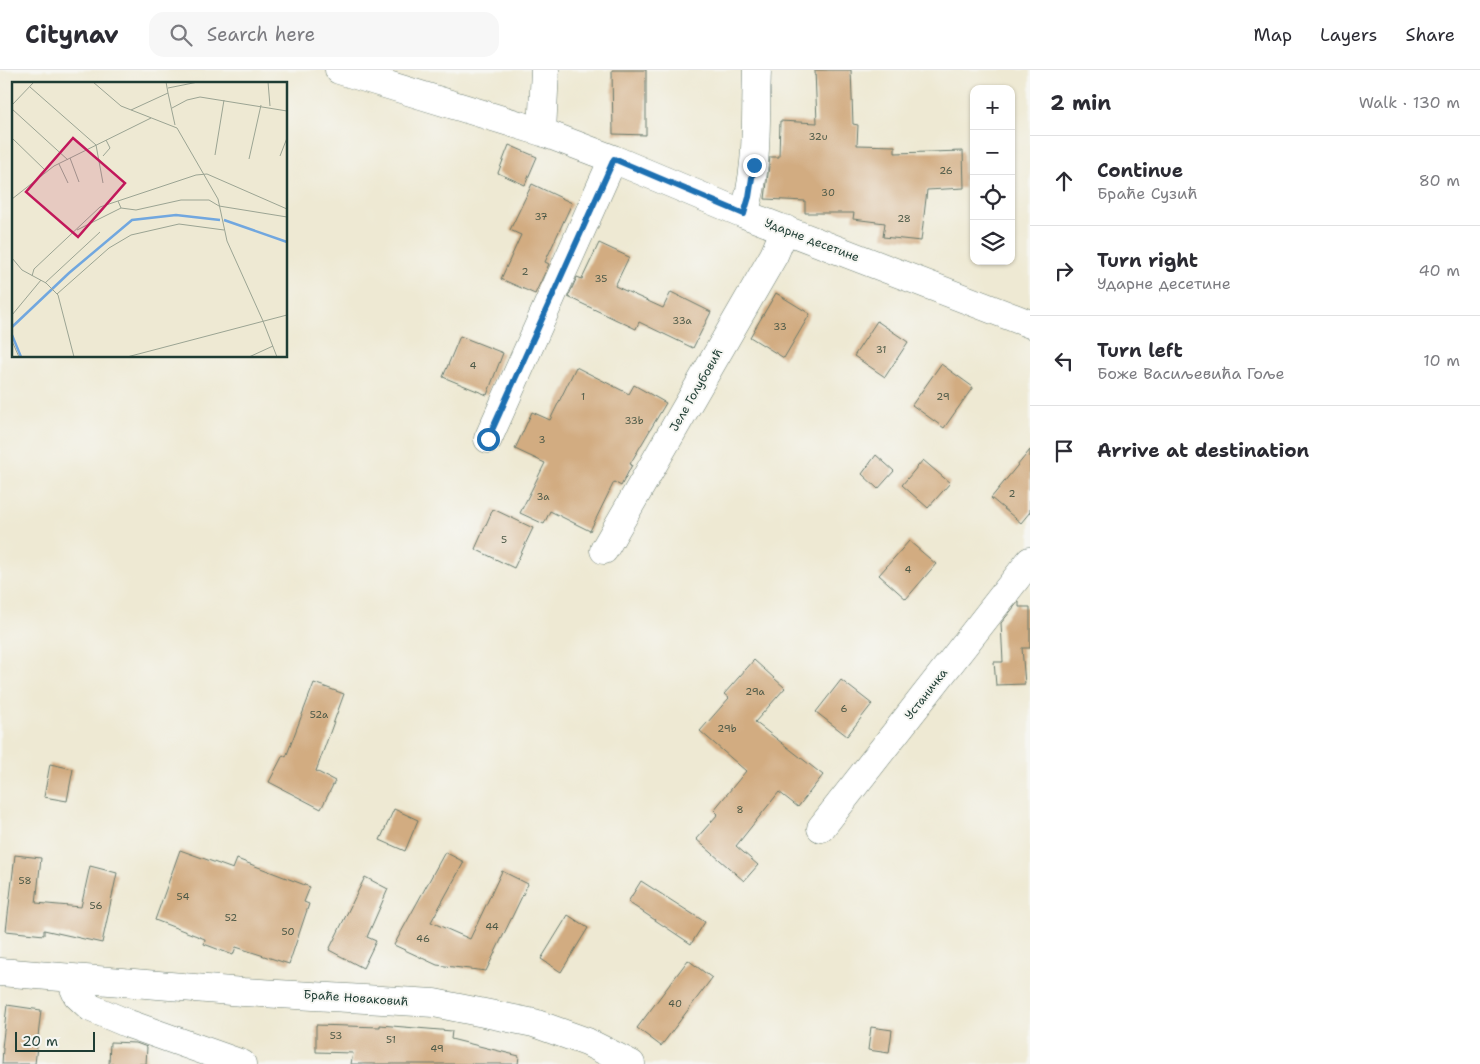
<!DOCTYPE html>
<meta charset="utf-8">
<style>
body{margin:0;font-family:"Shantell Sans",sans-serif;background:#f7f7f7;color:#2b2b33}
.controls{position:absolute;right:15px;top:15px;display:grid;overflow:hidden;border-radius:10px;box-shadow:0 1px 4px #0004}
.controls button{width:45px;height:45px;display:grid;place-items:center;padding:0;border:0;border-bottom:1px solid #e1e1e2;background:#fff;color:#2b2b33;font:25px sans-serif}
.scale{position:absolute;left:15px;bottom:12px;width:80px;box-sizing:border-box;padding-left:5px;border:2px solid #1f3d34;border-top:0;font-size:14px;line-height:18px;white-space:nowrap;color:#1f3d34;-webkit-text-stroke:4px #f6f6f2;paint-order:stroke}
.stop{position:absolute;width:15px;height:15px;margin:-11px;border:4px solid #1f6fb2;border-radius:50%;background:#fff}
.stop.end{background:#1f6fb2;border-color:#fff;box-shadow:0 1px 5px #0008}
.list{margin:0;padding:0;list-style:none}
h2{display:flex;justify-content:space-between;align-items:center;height:65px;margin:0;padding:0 20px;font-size:21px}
h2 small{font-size:16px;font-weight:400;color:#7c7c81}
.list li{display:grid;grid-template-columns:32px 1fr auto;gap:15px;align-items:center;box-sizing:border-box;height:90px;padding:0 20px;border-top:1px solid #e1e1e2}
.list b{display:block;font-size:19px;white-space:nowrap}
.list p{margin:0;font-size:16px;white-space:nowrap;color:#7c7c81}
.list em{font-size:16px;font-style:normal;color:#7c7c81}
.icon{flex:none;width:28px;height:28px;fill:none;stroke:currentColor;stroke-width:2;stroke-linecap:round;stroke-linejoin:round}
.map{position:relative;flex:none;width:1030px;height:994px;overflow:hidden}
header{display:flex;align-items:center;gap:30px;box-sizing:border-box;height:70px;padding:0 25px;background:#fff;border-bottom:1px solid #e1e1e2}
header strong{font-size:24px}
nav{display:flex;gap:28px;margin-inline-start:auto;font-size:18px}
.search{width:350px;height:45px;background:#f7f7f7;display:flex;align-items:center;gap:12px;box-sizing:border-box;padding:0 18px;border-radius:15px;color:#7c7c81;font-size:19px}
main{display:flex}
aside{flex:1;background:#fff}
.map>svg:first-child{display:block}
</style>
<header>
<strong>Citynav</strong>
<div class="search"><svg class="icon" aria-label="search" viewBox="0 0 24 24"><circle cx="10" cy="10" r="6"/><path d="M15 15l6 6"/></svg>Search here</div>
<nav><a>Map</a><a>Layers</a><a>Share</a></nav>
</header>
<main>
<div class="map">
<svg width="1030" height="994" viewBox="0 0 1030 994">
<rect width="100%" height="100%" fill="#f6f6f2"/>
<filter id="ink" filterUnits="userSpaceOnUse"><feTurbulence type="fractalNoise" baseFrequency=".02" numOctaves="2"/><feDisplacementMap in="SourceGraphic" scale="10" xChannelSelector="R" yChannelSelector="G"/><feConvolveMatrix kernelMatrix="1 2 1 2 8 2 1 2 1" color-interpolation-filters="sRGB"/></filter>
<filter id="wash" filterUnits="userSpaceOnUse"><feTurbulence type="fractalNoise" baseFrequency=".0096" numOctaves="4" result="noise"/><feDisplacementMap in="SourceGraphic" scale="20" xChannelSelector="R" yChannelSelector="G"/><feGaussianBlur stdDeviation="1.12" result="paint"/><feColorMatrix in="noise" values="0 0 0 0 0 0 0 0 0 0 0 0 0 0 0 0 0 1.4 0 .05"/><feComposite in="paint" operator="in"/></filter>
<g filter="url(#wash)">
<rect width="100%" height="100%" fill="#eee9d3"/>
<g id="blocks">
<path fill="#d2ac81" d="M 612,0 L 646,0 L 646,65 L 613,64 Z
M 815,0 L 851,0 L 853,54 L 858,55 L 857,75 L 895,76 L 895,83 L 963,81 L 964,118 L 927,120 L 921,171 L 883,167 L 885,153 L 853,149 L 854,143 L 805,143 L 805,131 L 765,129 L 770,87 L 779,87 L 780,51 L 817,53 Z
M 509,75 L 537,87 L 525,115 L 498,103 Z
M 532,114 L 572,133 L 545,192 L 549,194 L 535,224 L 501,209 L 521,165 L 510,160 Z
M 599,173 L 629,187 L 615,216 L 663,238 L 671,222 L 711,242 L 693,278 L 639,252 L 636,259 L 568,227 L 577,207 L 582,209 Z
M 776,223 L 810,244 L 784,288 L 750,267 Z
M 877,251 L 908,272 L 885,307 L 854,286 Z
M 460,266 L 503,283 L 487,325 L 443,307 Z
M 941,294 L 973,317 L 944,358 L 912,335 Z
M 576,297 L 629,324 L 634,315 L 666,333 L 630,394 L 632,395 L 621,416 L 614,412 L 590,461 L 550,441 L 544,454 L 520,443 L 545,393 L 515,379 L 532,342 L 550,350 Z
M 1030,380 L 1030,442 L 1021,453 L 991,428 Z
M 876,385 L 894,401 L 878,419 L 862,404 Z
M 923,390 L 950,413 L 928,438 L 902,415 Z
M 493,439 L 533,458 L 514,498 L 475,479 Z
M 909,471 L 936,494 L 906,529 L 879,505 Z
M 1019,531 L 1019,537 L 1030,537 L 1030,578 L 1022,578 L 1025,614 L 996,615 L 994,592 L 1003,592 L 1001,553 Z
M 754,590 L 785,618 L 755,652 L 823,705 L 798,737 L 779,722 L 736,776 L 758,795 L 744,811 L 696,769 L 718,744 L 714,740 L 746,701 L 700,661 L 729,628 L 724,624 Z
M 841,610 L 872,634 L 847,666 L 816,642 Z
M 314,613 L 344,624 L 316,701 L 335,711 L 321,739 L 269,712 L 283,685 L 286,687 Z
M 50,694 L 73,699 L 67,731 L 44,727 Z
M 394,739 L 418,750 L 405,781 L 380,770 Z
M 180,780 L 233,799 L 237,789 L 310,817 L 304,832 L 309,834 L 289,894 L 236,877 L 233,885 L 204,874 L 205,869 L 155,850 Z
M 445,782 L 464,792 L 431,852 L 470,869 L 502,801 L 528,814 L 486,901 L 437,895 L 394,875 Z
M 15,785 L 41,788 L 36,833 L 81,837 L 90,796 L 117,803 L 102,873 L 44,860 L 44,865 L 6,861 Z
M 365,807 L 388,819 L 367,867 L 376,871 L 363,898 L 329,880 Z
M 641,811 L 705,852 L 691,874 L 628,832 Z
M 568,845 L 588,858 L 561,902 L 541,889 Z
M 688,890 L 712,908 L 661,976 L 637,958 Z
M 7,935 L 41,940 L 35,994 L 2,994 L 3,978 L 2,978 Z
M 316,955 L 380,957 L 380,955 L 452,961 L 451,969 L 519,986 L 518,994 L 351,994 L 353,983 L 316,982 Z
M 871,957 L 892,960 L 889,983 L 868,980 Z
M 110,972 L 136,973 L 147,977 L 146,994 L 109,994 Z"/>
</g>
</g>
<g filter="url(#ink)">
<use href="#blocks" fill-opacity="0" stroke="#67796c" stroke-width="1"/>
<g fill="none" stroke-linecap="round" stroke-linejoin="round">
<defs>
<path id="minor" d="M 339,0 L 542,62 L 613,89 L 744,144 L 1030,254
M 542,62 L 545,0
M 744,144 C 759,98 755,48 757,0
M 488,369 L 613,89
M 604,480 L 774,185 L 785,159
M 821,758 L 1030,491
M 0,902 L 243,922 L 434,933 L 534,953 L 587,972 L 631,994
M 70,909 L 77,925 L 91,938 L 129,954 L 242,994"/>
</defs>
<use href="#minor" stroke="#67796c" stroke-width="29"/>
<use href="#minor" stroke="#fff" stroke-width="28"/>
</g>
</g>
<g fill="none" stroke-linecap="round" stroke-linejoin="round" filter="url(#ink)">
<path stroke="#1f6fb2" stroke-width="6" d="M 488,369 L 614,89 L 744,144 L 749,127 L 754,95"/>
</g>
<g text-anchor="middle" stroke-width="4" stroke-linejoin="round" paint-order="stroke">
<g font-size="10" fill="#4c5947">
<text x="818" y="70">32u</text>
<text x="946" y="104">26</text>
<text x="828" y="126">30</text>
<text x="541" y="150">37</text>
<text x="904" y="152">28</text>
<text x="525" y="205">2</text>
<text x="601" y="212">35</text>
<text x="682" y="254">33a</text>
<text x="780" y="260">33</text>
<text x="881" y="283">31</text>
<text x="473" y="299">4</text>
<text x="583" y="330">1</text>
<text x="943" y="330">29</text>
<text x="634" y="354">33b</text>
<text x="542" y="373">3</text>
<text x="1012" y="427">2</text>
<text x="543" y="430">3a</text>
<text x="504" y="473">5</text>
<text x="908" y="503">4</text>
<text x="755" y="625">29a</text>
<text x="844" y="642">6</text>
<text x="319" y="648">52a</text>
<text x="727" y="662">29b</text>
<text x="740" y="743">8</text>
<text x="25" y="814">58</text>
<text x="183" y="830">54</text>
<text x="96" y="839">56</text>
<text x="231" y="851">52</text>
<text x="492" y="860">44</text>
<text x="288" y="865">50</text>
<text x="423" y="872">46</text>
<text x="675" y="937">40</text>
<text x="336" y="969">53</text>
<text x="391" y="973">51</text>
<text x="437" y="982">49</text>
</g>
<g font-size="12" fill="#1f3d34" stroke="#f6f6f2">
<text transform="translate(812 170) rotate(21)" y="4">Ударне десетине</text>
<text transform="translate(696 320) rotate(-60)" y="4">Јеле Голубовић</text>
<text transform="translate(926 624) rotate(-52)" y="4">Устаничка</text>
<text transform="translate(356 928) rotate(4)" y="4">Браће Новаковић</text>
</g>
</g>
<g transform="translate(12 12)">
<rect width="275" height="275" fill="#eee9d3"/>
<path fill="none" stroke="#71a7df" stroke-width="2.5" d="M 212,138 L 275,160M 0,245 L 57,191 L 120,138 L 164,133 L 208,138M 0,253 L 9,275"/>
<path fill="none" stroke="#9ba493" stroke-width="1" d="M 81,0 L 109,24 L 165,46 L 206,117 L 215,159 L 251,239M 256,0 L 258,24M 18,5 L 84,63 L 91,101M 156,6 L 186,0M 156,11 L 163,43M 0,23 L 22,0M 160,26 L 175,18 L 188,15 L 275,29M 0,27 L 56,78M 119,28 L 156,11 L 154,0M 0,56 L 34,89M 203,73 L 212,18M 91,74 L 98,66 L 94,58M 268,74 L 275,56M 58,76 L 67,100M 237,77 L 249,23M 47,82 L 56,101M 0,117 L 42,84 L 139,36M 106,119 L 109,126 L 124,128 L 169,118 L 197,118 L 207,124 L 275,135M 65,148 L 109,126M 0,176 L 10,188 L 34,201 L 46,213 L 62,275M 20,194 L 22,187 L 88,125 L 184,93 L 195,92 L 275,127M 33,201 L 88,150M 45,212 L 97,166 L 119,153 L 167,142 L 212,148M 0,233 L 29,198M 251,239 L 265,275M 0,259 L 7,275M 115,275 L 275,233M 237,275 L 261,264"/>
<path fill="#c2185b" fill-opacity="0.15" stroke="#c2185b" stroke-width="2.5" d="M 61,56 L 113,101 L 66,155 L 14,110 Z"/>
<rect width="275" height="275" fill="none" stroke="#1f3d34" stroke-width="2.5"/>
</g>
</svg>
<div class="controls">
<button>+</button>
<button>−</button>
<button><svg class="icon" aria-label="locate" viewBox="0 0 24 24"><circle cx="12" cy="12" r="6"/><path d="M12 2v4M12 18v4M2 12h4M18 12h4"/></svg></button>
<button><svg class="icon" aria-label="layers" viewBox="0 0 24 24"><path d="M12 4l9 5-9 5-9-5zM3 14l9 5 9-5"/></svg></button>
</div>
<div class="scale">20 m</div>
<div class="stop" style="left:488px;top:369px"></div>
<div class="stop end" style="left:754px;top:95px"></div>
</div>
<aside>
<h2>2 min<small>Walk · 130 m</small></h2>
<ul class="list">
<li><svg class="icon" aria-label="ahead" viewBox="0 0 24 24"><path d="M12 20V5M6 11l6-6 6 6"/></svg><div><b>Continue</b><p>Браће Сузић</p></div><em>80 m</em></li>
<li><svg class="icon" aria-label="right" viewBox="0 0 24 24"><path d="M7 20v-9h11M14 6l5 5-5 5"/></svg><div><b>Turn right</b><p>Ударне десетине</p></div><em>40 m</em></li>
<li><svg class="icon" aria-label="left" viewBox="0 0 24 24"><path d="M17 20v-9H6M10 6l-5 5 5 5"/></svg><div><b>Turn left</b><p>Боже Васиљевића Гоље</p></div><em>10 m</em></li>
<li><svg class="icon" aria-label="arrive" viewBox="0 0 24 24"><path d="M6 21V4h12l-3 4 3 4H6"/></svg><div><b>Arrive at destination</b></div></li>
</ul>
</aside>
</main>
